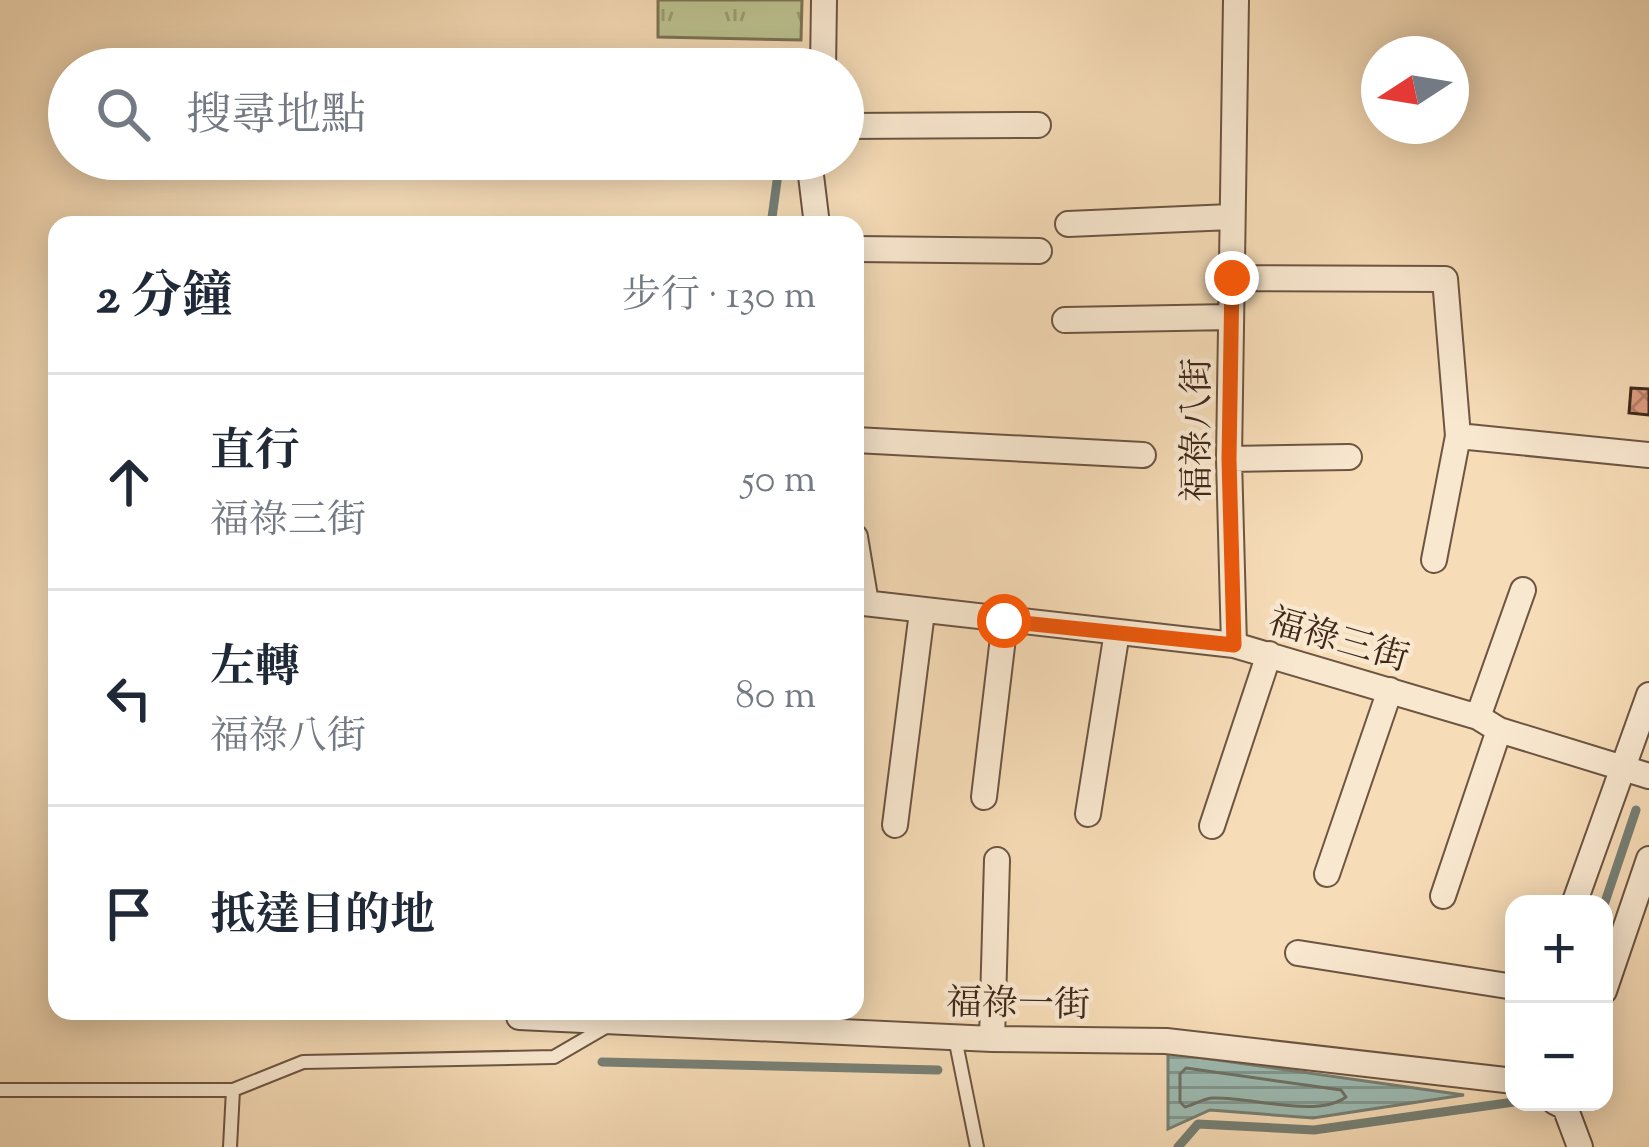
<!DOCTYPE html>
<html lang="zh-TW">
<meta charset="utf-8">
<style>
body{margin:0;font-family:"Sorts Mill Goudy","Noto Serif TC",serif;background:#f6f6f7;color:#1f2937}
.controls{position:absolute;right:36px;bottom:36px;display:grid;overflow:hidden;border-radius:24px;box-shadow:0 6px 30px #0003}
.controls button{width:108px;height:108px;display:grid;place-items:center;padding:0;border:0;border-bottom:3px solid #e0e1e3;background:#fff;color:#1f2937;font:60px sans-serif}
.compass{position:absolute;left:1361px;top:36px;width:108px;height:108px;border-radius:50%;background:#fff;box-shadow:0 6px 30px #0003;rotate:258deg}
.stop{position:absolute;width:36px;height:36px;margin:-27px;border:9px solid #ea580c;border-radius:50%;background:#fff}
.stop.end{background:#ea580c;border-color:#fff;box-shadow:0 3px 12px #0008}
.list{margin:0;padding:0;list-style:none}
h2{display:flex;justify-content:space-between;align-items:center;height:156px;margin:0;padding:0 48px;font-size:51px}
h2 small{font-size:39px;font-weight:400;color:#747a83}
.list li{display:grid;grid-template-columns:78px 1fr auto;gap:36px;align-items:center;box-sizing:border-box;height:216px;padding:0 48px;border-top:3px solid #e0e1e3}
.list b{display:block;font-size:45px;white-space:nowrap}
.list p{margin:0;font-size:39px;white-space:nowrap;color:#747a83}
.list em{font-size:39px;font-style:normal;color:#747a83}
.icon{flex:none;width:66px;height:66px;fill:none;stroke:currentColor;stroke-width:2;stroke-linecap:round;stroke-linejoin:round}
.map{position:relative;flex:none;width:1649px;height:1147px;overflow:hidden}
.search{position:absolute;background:#fff;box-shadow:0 6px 30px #0003;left:48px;top:48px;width:816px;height:132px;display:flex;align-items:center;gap:30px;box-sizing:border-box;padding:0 42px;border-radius:66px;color:#747a83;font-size:45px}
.panel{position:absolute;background:#fff;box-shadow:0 6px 30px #0003;left:48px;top:216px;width:816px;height:804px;border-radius:24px}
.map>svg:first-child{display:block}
</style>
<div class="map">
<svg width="1649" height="1147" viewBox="0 0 1649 1147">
<defs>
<pattern id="grass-tufts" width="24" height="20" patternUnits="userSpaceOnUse" patternTransform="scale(3)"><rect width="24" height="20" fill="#bbc18f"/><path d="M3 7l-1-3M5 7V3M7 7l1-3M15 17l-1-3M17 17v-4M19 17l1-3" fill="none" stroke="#999d74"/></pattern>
<pattern id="water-rules" width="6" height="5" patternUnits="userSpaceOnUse" patternTransform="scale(3)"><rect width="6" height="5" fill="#9dbbb2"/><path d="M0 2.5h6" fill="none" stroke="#819890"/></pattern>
<pattern id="building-cross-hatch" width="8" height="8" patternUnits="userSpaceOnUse" patternTransform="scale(3)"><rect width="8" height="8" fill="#df9c81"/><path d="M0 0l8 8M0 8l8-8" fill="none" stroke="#b67f69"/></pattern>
</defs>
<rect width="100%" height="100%" fill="#f6dcb7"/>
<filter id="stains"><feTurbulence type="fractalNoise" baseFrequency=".00167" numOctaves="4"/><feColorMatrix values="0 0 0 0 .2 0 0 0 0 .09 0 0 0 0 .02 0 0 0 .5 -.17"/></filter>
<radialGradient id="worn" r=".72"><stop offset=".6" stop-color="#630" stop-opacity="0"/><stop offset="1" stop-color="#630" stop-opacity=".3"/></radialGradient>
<path fill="url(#grass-tufts)" stroke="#7d7455" stroke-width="3" d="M 658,0 L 802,0 L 801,40 L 658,37 Z"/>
<path fill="url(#water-rules)" stroke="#778076" stroke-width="3" d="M 1168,1053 L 1464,1095 L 1313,1118 L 1210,1110 L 1168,1129 Z"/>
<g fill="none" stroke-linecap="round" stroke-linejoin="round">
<path stroke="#6e7266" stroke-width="3" d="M 1186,1068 L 1341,1090 L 1346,1097 C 1316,1119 1249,1096 1212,1098 C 1203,1099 1193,1105 1185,1107 L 1180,1102 L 1180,1074 Z"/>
<path stroke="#778076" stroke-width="9" d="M 793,69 L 793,66
M 771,225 L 780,159
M 1604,905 L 1636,810
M 602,1062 L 938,1070
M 1178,1147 L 1198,1124 L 1314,1130 L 1514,1102"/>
</g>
<path fill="url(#building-cross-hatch)" stroke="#3f281b" stroke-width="3" d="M 1631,388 L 1649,389 L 1649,415 L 1629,413 Z"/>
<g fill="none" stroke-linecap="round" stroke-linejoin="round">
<defs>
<path id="lane" d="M 955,1038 L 977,1147
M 0,1090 L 233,1090 L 303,1062 L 554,1057 L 609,1025
M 230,1147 L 233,1090"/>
<path id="street" d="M 823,69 L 824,0
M 843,126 L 1038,125
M 809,159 L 817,225
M 1068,224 L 1231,217
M 855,249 L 1039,251
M 1232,278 L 1445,279 L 1458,436 L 1649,455
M 1065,320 L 1231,317
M 855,440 L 1143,455
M 1229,459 L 1349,457
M 855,537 L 866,603
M 1434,560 L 1458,436
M 855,602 L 1234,645 L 1478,717 L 1499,730 L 1649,776
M 1234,645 L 1229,459 L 1236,0
M 1478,717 L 1523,590
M 984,797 L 1005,621
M 1088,814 L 1117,632
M 895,825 L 922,612
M 1212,826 L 1269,654
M 1327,874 L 1390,690
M 1443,896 L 1499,730
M 1574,904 L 1649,695
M 1298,953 L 1514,987
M 1604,991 L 1649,859
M 518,1011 L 519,1017 L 992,1039 L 1166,1041 L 1514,1081
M 992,1039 L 997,860
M 1555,1102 L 1565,1107 L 1580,1147"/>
</defs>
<use href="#lane" stroke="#6d5542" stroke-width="16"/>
<use href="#street" stroke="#6d5542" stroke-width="28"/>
<use href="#lane" stroke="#f9e8d0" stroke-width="12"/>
<use href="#street" stroke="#f9e8d0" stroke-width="24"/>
</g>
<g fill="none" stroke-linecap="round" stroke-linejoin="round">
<path stroke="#ea580c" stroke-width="15" d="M 1004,621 L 1234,645 L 1229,459 L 1232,278"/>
</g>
<g text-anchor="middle" stroke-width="9" stroke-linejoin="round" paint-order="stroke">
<g font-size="36" fill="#3f281b" stroke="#f9e8d0">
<text transform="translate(1195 430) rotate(-90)" y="13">福祿八街</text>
<text transform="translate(1339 638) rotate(16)" y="13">福祿三街</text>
<text transform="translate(1018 1002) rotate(1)" y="13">福祿一街</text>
</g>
</g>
<rect width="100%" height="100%" filter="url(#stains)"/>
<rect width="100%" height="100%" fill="url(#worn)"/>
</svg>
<div class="controls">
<button>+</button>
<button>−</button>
</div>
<svg class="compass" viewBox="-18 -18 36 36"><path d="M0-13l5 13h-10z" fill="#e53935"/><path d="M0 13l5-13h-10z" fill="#747a83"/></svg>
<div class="stop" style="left:1004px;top:621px"></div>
<div class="stop end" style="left:1232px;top:278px"></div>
<div class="search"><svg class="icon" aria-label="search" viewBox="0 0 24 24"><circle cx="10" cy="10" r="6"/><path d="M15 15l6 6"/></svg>搜尋地點</div>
<section class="panel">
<h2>2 分鐘<small>步行 · 130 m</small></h2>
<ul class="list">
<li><svg class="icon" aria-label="ahead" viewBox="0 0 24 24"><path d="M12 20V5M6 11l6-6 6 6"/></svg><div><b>直行</b><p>福祿三街</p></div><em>50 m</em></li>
<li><svg class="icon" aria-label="left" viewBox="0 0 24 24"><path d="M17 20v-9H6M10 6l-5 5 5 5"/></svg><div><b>左轉</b><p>福祿八街</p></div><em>80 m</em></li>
<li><svg class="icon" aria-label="arrive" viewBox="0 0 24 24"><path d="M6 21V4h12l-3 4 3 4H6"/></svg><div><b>抵達目的地</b></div></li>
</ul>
</section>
</div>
